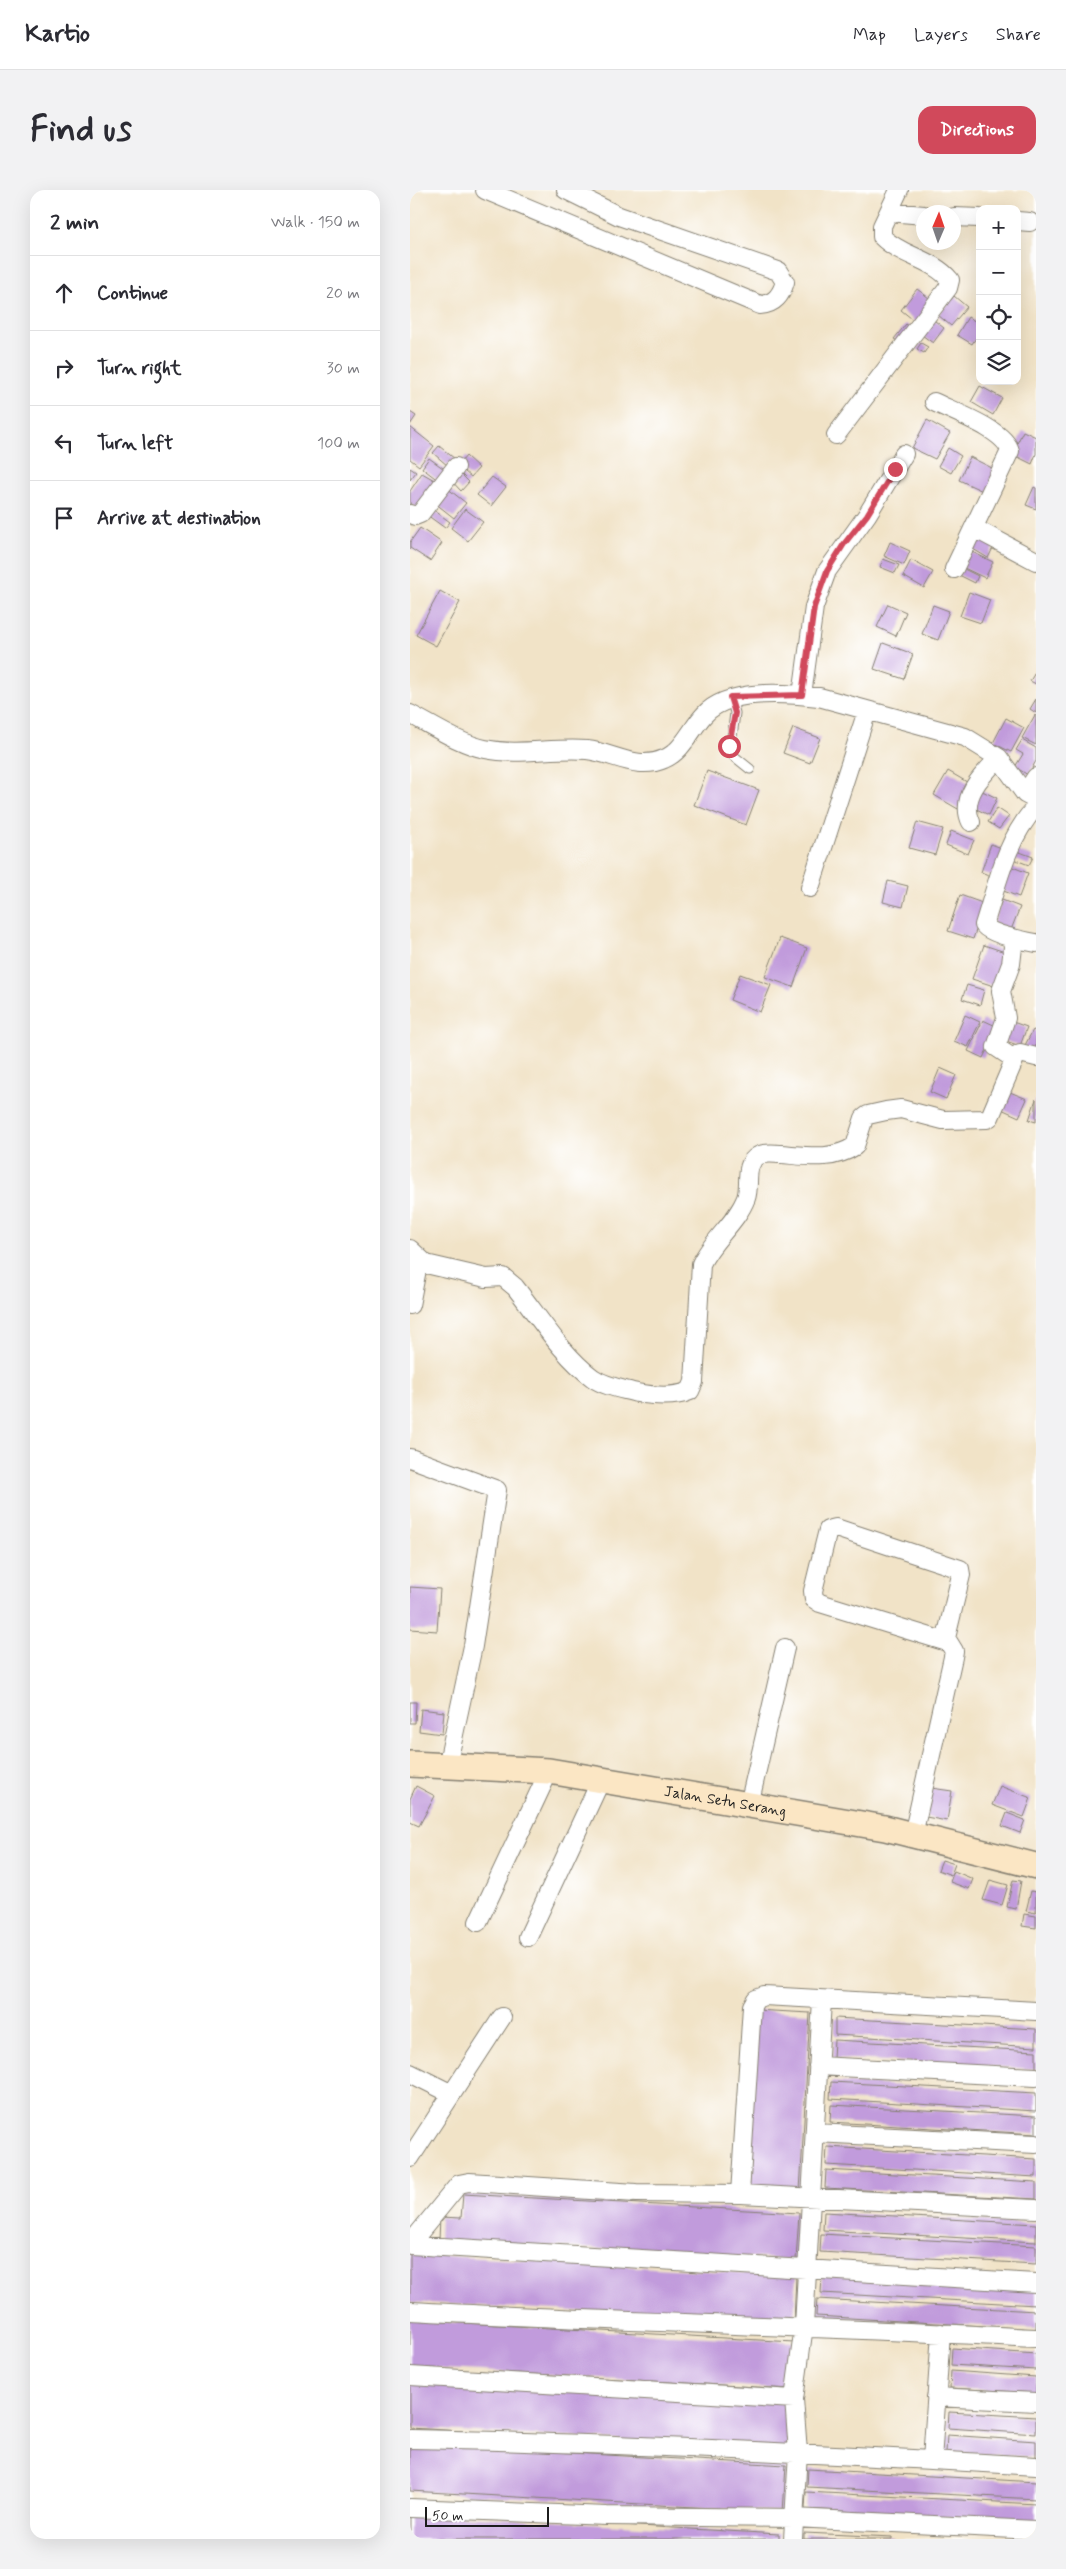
<!DOCTYPE html>
<meta charset="utf-8">
<style>
body{margin:0;font-family:Mynerve,sans-serif;background:#f2f2f3;color:#2b2b33}
.controls{position:absolute;right:15px;top:15px;display:grid;overflow:hidden;border-radius:10px;box-shadow:0 5px 20px #0002}
.controls button{width:45px;height:45px;display:grid;place-items:center;padding:0;border:0;border-bottom:1px solid #e1e1e2;background:#fff;color:#2b2b33;font:25px sans-serif}
.compass{position:absolute;left:506px;top:15px;width:45px;height:45px;border-radius:50%;background:#fff;box-shadow:0 5px 20px #0002;rotate:2deg}
.scale{position:absolute;left:15px;bottom:12px;width:124px;box-sizing:border-box;padding-left:5px;border:2px solid #1c1c1c;border-top:0;font-size:14px;line-height:18px;white-space:nowrap;color:#1c1c1c;-webkit-text-stroke:4px #fff;paint-order:stroke}
.stop{position:absolute;width:15px;height:15px;margin:-11px;border:4px solid #d1495b;border-radius:50%;background:#fff}
.stop.end{background:#d1495b;border-color:#fff;box-shadow:0 1px 5px #0008}
.list{margin:0;padding:0;list-style:none}
h2{display:flex;justify-content:space-between;align-items:center;height:65px;margin:0;padding:0 20px;font-size:21px}
h2 small{font-size:16px;font-weight:400;color:#7c7c81}
.list li{display:grid;grid-template-columns:32px 1fr auto;gap:15px;align-items:center;box-sizing:border-box;height:75px;padding:0 20px;border-top:1px solid #e1e1e2}
.list b{display:block;font-size:19px;white-space:nowrap}
.list em{font-size:16px;font-style:normal;color:#7c7c81}
.icon{flex:none;width:28px;height:28px;fill:none;stroke:currentColor;stroke-width:2;stroke-linecap:round;stroke-linejoin:round}
.map{position:relative;flex:none;width:626px;height:2349px;overflow:hidden;border-radius:15px}
header{display:flex;align-items:center;gap:30px;box-sizing:border-box;height:70px;padding:0 25px;background:#fff;border-bottom:1px solid #e1e1e2}
header strong{font-size:24px}
nav{display:flex;gap:28px;margin-inline-start:auto;font-size:18px}
.intro{display:flex;align-items:center;justify-content:space-between;box-sizing:border-box;height:120px;padding:0 30px}
h1{margin:0;font-size:35px}
.button{padding:12px 22px;border-radius:15px;background:#d1495b;color:#fff;font-size:18px;font-weight:700}
main{display:flex;gap:30px;padding:0 30px}
aside{flex:1;background:#fff;border-radius:15px;box-shadow:0 5px 20px #0002}
.map>svg:first-child{display:block}
</style>
<header>
<strong>Kartio</strong>
<nav><a>Map</a><a>Layers</a><a>Share</a></nav>
</header>
<div class="intro"><h1>Find us</h1><a class="button">Directions</a></div>
<main>
<aside>
<h2>2 min<small>Walk · 150 m</small></h2>
<ul class="list">
<li><svg class="icon" aria-label="ahead" viewBox="0 0 24 24"><path d="M12 20V5M6 11l6-6 6 6"/></svg><div><b>Continue</b></div><em>20 m</em></li>
<li><svg class="icon" aria-label="right" viewBox="0 0 24 24"><path d="M7 20v-9h11M14 6l5 5-5 5"/></svg><div><b>Turn right</b></div><em>30 m</em></li>
<li><svg class="icon" aria-label="left" viewBox="0 0 24 24"><path d="M17 20v-9H6M10 6l-5 5 5 5"/></svg><div><b>Turn left</b></div><em>100 m</em></li>
<li><svg class="icon" aria-label="arrive" viewBox="0 0 24 24"><path d="M6 21V4h12l-3 4 3 4H6"/></svg><div><b>Arrive at destination</b></div></li>
</ul>
</aside>
<div class="map">
<svg width="626" height="2349" viewBox="0 0 626 2349">
<rect width="100%" height="100%" fill="#fff"/>
<filter id="ink" filterUnits="userSpaceOnUse"><feTurbulence type="fractalNoise" baseFrequency=".02" numOctaves="2"/><feDisplacementMap in="SourceGraphic" scale="10" xChannelSelector="R" yChannelSelector="G"/><feConvolveMatrix kernelMatrix="1 2 1 2 8 2 1 2 1" color-interpolation-filters="sRGB"/></filter>
<filter id="wash" filterUnits="userSpaceOnUse"><feTurbulence type="fractalNoise" baseFrequency=".0096" numOctaves="4" result="noise"/><feDisplacementMap in="SourceGraphic" scale="20" xChannelSelector="R" yChannelSelector="G"/><feGaussianBlur stdDeviation="1.12" result="paint"/><feColorMatrix in="noise" values="0 0 0 0 0 0 0 0 0 0 0 0 0 0 0 0 0 1.4 0 .05"/><feComposite in="paint" operator="in"/></filter>
<g filter="url(#wash)">
<rect width="100%" height="100%" fill="#f1e3c7"/>
<g id="blocks">
<path fill="#c19bdc" d="M 507,99 L 523,111 L 507,133 L 491,120 Z
M 544,106 L 557,117 L 541,136 L 528,125 Z
M 520,127 L 534,138 L 523,153 L 509,143 Z
M 558,127 L 570,134 L 570,142 L 562,154 L 547,145 Z
M 496,134 L 503,139 L 492,154 L 484,149 Z
M 511,153 L 518,157 L 514,163 L 507,159 Z
M 570,196 L 592,208 L 583,225 L 561,212 Z
M 0,222 L 6,226 L 0,235 Z
M 517,230 L 540,243 L 525,269 L 502,258 Z
M 0,237 L 24,256 L 9,276 L 0,269 Z
M 613,241 L 626,247 L 626,264 L 622,274 L 602,264 Z
M 29,256 L 45,269 L 38,276 L 23,263 Z
M 538,258 L 551,266 L 541,283 L 528,276 Z
M 56,266 L 69,278 L 61,287 L 48,276 Z
M 560,267 L 588,281 L 577,303 L 549,290 Z
M 19,268 L 37,281 L 29,291 L 12,278 Z
M 0,278 L 6,282 L 0,290 Z
M 47,280 L 59,292 L 51,301 L 39,288 Z
M 12,283 L 26,291 L 9,319 L 0,314 L 0,301 Z
M 82,287 L 96,297 L 81,316 L 67,305 Z
M 624,297 L 626,298 L 626,319 L 616,315 Z
M 37,298 L 56,313 L 44,328 L 25,313 Z
M 21,318 L 40,332 L 35,338 L 17,325 Z
M 55,319 L 73,332 L 58,351 L 41,338 Z
M 10,338 L 32,353 L 20,371 L 0,358 L 0,352 Z
M 570,346 L 585,354 L 578,368 L 563,359 Z
M 480,352 L 500,361 L 494,375 L 474,366 Z
M 560,361 L 583,372 L 575,388 L 552,377 Z
M 473,369 L 489,375 L 485,383 L 470,377 Z
M 501,370 L 523,382 L 514,398 L 493,386 Z
M 552,378 L 568,386 L 565,393 L 549,385 Z
M 30,401 L 50,412 L 26,456 L 6,445 Z
M 559,402 L 580,410 L 571,433 L 550,426 Z
M 478,414 L 496,422 L 486,446 L 467,437 Z
M 523,415 L 539,421 L 528,450 L 512,444 Z
M 473,453 L 503,464 L 494,489 L 464,479 Z
M 626,481 L 626,494 L 620,491 Z
M 626,509 L 626,523 L 620,519 Z
M 625,525 L 626,526 L 626,555 L 612,548 Z
M 596,528 L 614,538 L 601,562 L 583,553 Z
M 383,538 L 410,548 L 400,573 L 373,563 Z
M 612,550 L 626,558 L 626,571 L 618,585 L 605,577 L 613,564 L 606,560 Z
M 297,581 L 349,600 L 336,635 L 284,615 Z
M 538,581 L 562,595 L 548,619 L 524,605 Z
M 570,600 L 587,608 L 579,625 L 562,617 Z
M 587,618 L 599,626 L 589,639 L 578,632 Z
M 507,632 L 533,639 L 525,665 L 499,658 Z
M 541,641 L 564,650 L 558,664 L 536,655 Z
M 581,654 L 597,660 L 586,688 L 571,682 Z
M 607,661 L 623,667 L 619,675 L 603,669 Z
M 600,676 L 618,683 L 609,707 L 591,700 Z
M 478,691 L 498,696 L 493,717 L 473,712 Z
M 550,705 L 575,714 L 563,749 L 538,741 Z
M 592,710 L 610,717 L 601,740 L 583,733 Z
M 370,748 L 397,758 L 383,797 L 355,787 Z
M 574,755 L 598,763 L 587,797 L 562,789 Z
M 330,784 L 361,795 L 350,822 L 320,810 Z
M 557,795 L 574,800 L 570,815 L 552,809 Z
M 555,825 L 570,832 L 558,857 L 544,851 Z
M 573,830 L 588,837 L 573,868 L 558,861 Z
M 600,831 L 617,837 L 610,856 L 593,850 Z
M 623,840 L 626,841 L 626,863 L 614,857 Z
M 530,878 L 546,885 L 536,909 L 520,902 Z
M 595,900 L 617,909 L 609,927 L 587,917 Z
M 626,909 L 626,932 L 619,930 Z
M 0,1397 L 30,1399 L 27,1441 L 0,1439 Z
M 0,1512 L 6,1512 L 5,1533 L 0,1533 Z
M 11,1519 L 34,1522 L 32,1544 L 9,1541 Z
M 6,1596 L 25,1606 L 9,1636 L 0,1632 L 0,1609 Z
M 590,1596 L 621,1608 L 614,1627 L 582,1615 Z
M 521,1598 L 542,1601 L 537,1631 L 516,1627 Z
M 597,1623 L 615,1630 L 610,1643 L 592,1636 Z
M 532,1670 L 545,1674 L 541,1685 L 528,1680 Z
M 544,1681 L 563,1689 L 559,1699 L 540,1692 Z
M 580,1690 L 598,1695 L 592,1715 L 573,1710 Z
M 603,1690 L 611,1691 L 606,1719 L 597,1717 Z
M 621,1701 L 626,1702 L 626,1723 L 616,1721 Z
M 614,1724 L 626,1726 L 626,1738 L 612,1736 Z
M 345,1820 L 400,1823 L 390,2001 L 335,1998 Z
M 425,1828 L 626,1839 L 626,1857 L 425,1845 Z
M 424,1850 L 626,1861 L 626,1879 L 423,1868 Z
M 421,1892 L 626,1903 L 626,1921 L 420,1909 Z
M 421,1915 L 626,1926 L 626,1944 L 420,1932 Z
M 417,1957 L 626,1969 L 626,1987 L 416,1975 Z
M 416,1980 L 626,1992 L 626,2009 L 415,1998 Z
M 53,2004 L 389,2023 L 386,2070 L 29,2050 L 30,2027 L 51,2028 Z
M 414,2022 L 626,2034 L 626,2052 L 413,2040 Z
M 411,2044 L 626,2056 L 626,2074 L 410,2062 Z
M 0,2064 L 386,2086 L 384,2133 L 0,2112 Z
M 412,2085 L 626,2097 L 626,2115 L 411,2103 Z
M 407,2109 L 626,2121 L 626,2139 L 406,2126 Z
M 0,2130 L 384,2152 L 381,2199 L 0,2177 Z
M 542,2158 L 626,2164 L 626,2180 L 541,2175 Z
M 541,2181 L 626,2187 L 626,2203 L 540,2198 Z
M 0,2191 L 380,2213 L 378,2260 L 0,2238 Z
M 539,2222 L 626,2227 L 626,2244 L 538,2238 Z
M 537,2245 L 626,2251 L 626,2267 L 536,2262 Z
M 0,2254 L 376,2275 L 373,2322 L 0,2301 Z
M 398,2279 L 626,2292 L 626,2309 L 397,2297 Z
M 396,2302 L 626,2314 L 626,2332 L 395,2319 Z
M 0,2323 L 369,2344 L 369,2349 L 0,2349 Z
M 394,2343 L 483,2347 L 483,2349 L 394,2349 Z"/>
</g>
</g>
<g filter="url(#ink)">
<use href="#blocks" fill-opacity="0" stroke="#868072" stroke-width="1"/>
<g fill="none" stroke-linecap="round" stroke-linejoin="round">
<defs>
<path id="lane" d="M 321,507 L 325,523 L 320,563 L 340,579"/>
<path id="street" d="M 75,0 L 350,115 C 365,114 371,105 375,92 L 368,81 L 209,26 L 156,0
M 479,22 L 514,25
M 544,27 L 570,28
M 607,31 L 620,32
M 524,212 C 544,222 595,240 600,261 L 544,379
M 426,245 L 538,98 L 540,90 C 523,69 491,66 472,47 L 472,36 L 489,0
M 0,324 L 5,326 L 10,324 L 46,277
M 564,338 L 626,371
M 392,505 L 404,417 L 417,381 L 457,325 L 494,264
M 0,524 C 23,536 50,554 75,559 C 109,566 143,557 177,560 C 204,563 227,581 254,569 C 272,562 281,539 294,525 C 317,498 376,503 409,507 L 555,547 L 589,568 L 615,604 L 626,610
M 615,604 L 626,587
M 626,617 C 596,649 587,695 574,735 C 578,744 615,751 626,753
M 561,632 C 549,607 573,584 589,568
M 400,698 L 457,521
M 602,749 L 603,757 L 601,774 L 591,801 L 596,828 L 586,857 L 604,869
M 0,1059 L 16,1074 L 76,1088 L 93,1087 L 105,1097 C 129,1127 152,1165 183,1188 C 196,1197 213,1199 227,1203 C 244,1206 264,1208 280,1201 L 284,1192 L 291,1074 C 302,1050 327,1032 336,1008 C 341,995 333,974 348,966 C 355,962 364,964 371,964 C 397,966 422,971 445,956 L 454,928 L 458,925 L 476,921 L 491,919 L 533,930 L 577,929 L 580,927 L 606,866 L 610,863 L 626,867
M 0,1115 L 9,1069
M 0,1268 L 87,1300 L 63,1456 L 37,1577
M 339,1615 L 375,1458
M 503,1645 L 543,1467 L 544,1461 L 536,1448 L 551,1385 L 550,1379 L 426,1338 L 418,1340 L 403,1401 L 404,1409 L 410,1413 L 537,1452
M 68,1732 L 139,1581
M 118,1747 L 191,1590
M 408,1876 L 626,1887
M 0,1883 L 42,1904
M 405,1943 L 626,1954
M 0,1968 L 92,1827
M 330,2004 L 342,1816 L 346,1809 L 354,1806 L 626,1821
M 0,2054 L 49,1994 L 59,1992 L 226,2003 L 330,2004 L 626,2019
M 0,2055 L 626,2093
M 0,2121 C 209,2132 417,2137 626,2148
M 0,2186 L 384,2209
M 526,2207 L 626,2212
M 0,2249 C 209,2253 417,2264 626,2276
M 522,2270 L 531,2143
M 0,2318 L 197,2326 L 384,2328 L 626,2340
M 383,2349 L 388,2262 L 384,2209 L 394,2136 L 412,1810"/>
<g id="secondary">
<path id="s1" d="M 0,1574 L 139,1581 L 475,1638 L 626,1676"/>
</g>
</defs>
<use href="#lane" stroke="#868072" stroke-width="11"/>
<use href="#street" stroke="#868072" stroke-width="20"/>
<use href="#secondary" stroke="#868072" stroke-width="28"/>
<use href="#lane" stroke="#fff" stroke-width="9"/>
<use href="#street" stroke="#fff" stroke-width="18"/>
<use href="#secondary" stroke="#fbe6c4" stroke-width="25"/>
</g>
</g>
<g fill="none" stroke-linecap="round" stroke-linejoin="round" filter="url(#ink)">
<path stroke="#d1495b" stroke-width="6" d="M 319,556 L 325,523 L 320,507 L 392,505 L 404,417 L 417,381 L 434,354 L 457,325 L 485,279"/>
</g>
<g text-anchor="middle" stroke-width="4.5" stroke-linejoin="round" paint-order="stroke">
<g font-size="15" fill="#1c1c1c" stroke="#fff">
<text dy="5" stroke="none"><textPath href="#s1" startOffset="318">Jalan Setu Serang</textPath></text>
</g>
</g>
</svg>
<div class="controls">
<button>+</button>
<button>−</button>
<button><svg class="icon" aria-label="locate" viewBox="0 0 24 24"><circle cx="12" cy="12" r="6"/><path d="M12 2v4M12 18v4M2 12h4M18 12h4"/></svg></button>
<button><svg class="icon" aria-label="layers" viewBox="0 0 24 24"><path d="M12 4l9 5-9 5-9-5zM3 14l9 5 9-5"/></svg></button>
</div>
<svg class="compass" viewBox="-18 -18 36 36"><path d="M0-13l5 13h-10z" fill="#e53935"/><path d="M0 13l5-13h-10z" fill="#7c7c81"/></svg>
<div class="scale">50 m</div>
<div class="stop" style="left:319px;top:556px"></div>
<div class="stop end" style="left:485px;top:279px"></div>
</div>
</main>
